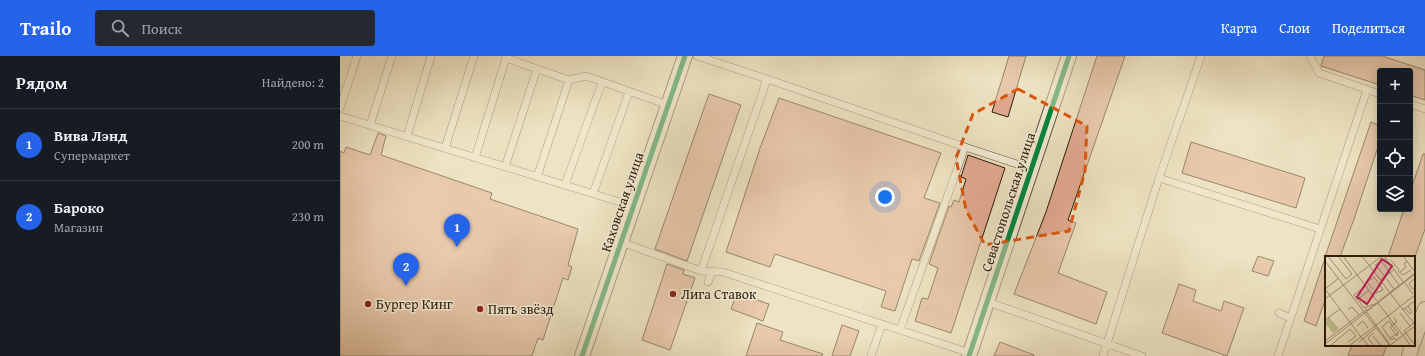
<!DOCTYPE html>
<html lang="ru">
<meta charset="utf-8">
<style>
body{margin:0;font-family:"Gentium Book Plus",serif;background:#242831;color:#f1f3f6}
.controls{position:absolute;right:12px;top:12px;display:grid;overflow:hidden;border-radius:4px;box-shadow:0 2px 10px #0003}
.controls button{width:36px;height:36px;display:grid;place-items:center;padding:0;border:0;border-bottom:1px solid #363941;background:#171b24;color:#f1f3f6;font:20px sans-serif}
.you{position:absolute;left:545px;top:141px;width:14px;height:14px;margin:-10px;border:3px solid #fff;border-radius:50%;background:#1a73e8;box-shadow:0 0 0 6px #1a73e833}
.badge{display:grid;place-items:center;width:26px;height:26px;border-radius:50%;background:#2563eb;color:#fff;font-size:13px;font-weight:700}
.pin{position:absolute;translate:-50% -33px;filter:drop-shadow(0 1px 2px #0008)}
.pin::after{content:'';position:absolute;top:21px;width:14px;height:12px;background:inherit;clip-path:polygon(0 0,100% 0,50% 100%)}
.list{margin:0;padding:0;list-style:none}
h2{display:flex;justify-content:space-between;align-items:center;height:52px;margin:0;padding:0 16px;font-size:17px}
h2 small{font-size:13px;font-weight:400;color:#9ea1a6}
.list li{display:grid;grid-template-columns:26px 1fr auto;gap:12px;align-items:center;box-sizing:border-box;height:72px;padding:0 16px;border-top:1px solid #363941}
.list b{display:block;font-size:15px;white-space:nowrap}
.list p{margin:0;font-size:13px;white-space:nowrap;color:#9ea1a6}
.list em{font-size:13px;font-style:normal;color:#9ea1a6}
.icon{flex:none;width:22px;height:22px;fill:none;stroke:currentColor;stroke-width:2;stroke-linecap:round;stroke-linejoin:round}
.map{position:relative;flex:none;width:1085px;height:300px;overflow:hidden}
header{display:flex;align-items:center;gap:24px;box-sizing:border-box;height:56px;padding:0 20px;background:#2563eb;color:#fff}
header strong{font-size:19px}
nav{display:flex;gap:22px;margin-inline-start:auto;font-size:14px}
.search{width:280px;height:36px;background:#242831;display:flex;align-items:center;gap:10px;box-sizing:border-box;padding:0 14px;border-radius:4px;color:#9ea1a6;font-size:15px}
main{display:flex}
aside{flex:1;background:#171b24}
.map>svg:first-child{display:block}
</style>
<header>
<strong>Trailo</strong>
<div class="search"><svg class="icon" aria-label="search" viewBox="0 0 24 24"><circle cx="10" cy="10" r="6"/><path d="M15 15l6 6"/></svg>Поиск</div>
<nav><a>Карта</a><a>Слои</a><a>Поделиться</a></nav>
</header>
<main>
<aside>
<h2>Рядом<small>Найдено: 2</small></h2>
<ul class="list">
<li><span class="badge">1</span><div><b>Вива Лэнд</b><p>Супермаркет</p></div><em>200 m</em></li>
<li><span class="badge">2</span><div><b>Бароко</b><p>Магазин</p></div><em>230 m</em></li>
</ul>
</aside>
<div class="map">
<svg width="1085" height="300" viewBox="0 0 1085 300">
<rect width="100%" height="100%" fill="#eee4c3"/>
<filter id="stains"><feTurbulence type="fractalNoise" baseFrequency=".005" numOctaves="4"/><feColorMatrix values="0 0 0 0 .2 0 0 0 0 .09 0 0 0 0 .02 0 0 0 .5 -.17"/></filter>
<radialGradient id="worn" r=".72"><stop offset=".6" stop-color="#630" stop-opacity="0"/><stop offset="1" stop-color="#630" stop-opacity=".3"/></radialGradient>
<path fill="#e3ab93" stroke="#2c1905" d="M 669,0 L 686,0 L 668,61 L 652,56 Z
M 757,0 L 785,0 L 728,164 L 736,167 L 718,217 L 767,236 L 756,268 L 674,238 L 706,156 Z
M 984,0 L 1042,0 L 1085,14 L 1085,44 L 1070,39 L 1070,15 L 1040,15 L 1040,29 L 981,10 Z
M 369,38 L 401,49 L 347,205 L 315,193 Z
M 439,42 L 601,97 L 584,142 L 600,147 L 579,205 L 572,203 L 555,255 L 541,251 L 546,235 L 435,198 L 430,211 L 386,196 L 420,92 Z
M 1031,66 L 1040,70 L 1040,85 L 1014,163 L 1000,201 L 985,201 Z
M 38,77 L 46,80 L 41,99 L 152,137 L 150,143 L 238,173 L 228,209 L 232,211 L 228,224 L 223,222 L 203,284 L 198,282 L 192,300 L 0,300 L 0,95 L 4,97 L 6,91 L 30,99 Z
M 851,86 L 965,122 L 956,152 L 842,117 Z
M 1083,98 L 1085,98 L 1085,173 L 1075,201 L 1048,201 L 1064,153 L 1070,153 L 1070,136 Z
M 628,99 L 665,112 L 611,277 L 575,265 L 582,242 L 588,243 L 598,212 L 589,208 L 609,150 L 611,151 L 614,144 L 619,146 L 626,123 L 621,121 Z
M 918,200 L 934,205 L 928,220 L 912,215 Z
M 984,205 L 986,205 L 986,241 L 976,270 L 964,265 Z
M 327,208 L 344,214 L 343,218 L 355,222 L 330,294 L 302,284 Z
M 839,228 L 856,234 L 853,245 L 881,255 L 884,245 L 904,252 L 887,300 L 822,277 Z
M 397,237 L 429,248 L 423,265 L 391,253 Z
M 417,267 L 443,276 L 440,284 L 483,298 L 482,300 L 406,300 Z
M 502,269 L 519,275 L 510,300 L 492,300 Z
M 660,286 L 694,299 L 694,300 L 654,300 Z
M 1012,289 L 1047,289 L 1043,300 L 1008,300 Z"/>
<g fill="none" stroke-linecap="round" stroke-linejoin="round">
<defs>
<path id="service" d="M 165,0 L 166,2 L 229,24 L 246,20 L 328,49
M 357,0 L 427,23
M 970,0 L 979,17 L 1040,38
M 1070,48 L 1085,53
M 0,52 L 17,0
M 0,60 L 293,150
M 30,69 L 52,0
M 67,80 L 91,0
M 625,91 L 692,113
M 105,92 L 134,0
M 135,102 L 166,2
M 165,111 L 197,13
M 197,121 L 229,24
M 819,122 L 980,173
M 225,129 L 262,26
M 253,138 L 289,36
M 281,186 L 361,215 L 383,216 L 630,297
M 361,215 L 427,23 L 625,91 L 560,274
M 368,226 L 372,216
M 648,246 L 802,300
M 939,257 L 950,262
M 531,300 L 542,268
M 763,300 L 819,122 L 861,0
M 938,300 L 1027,34"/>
<path id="minor" d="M 1074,285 L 1085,253
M 242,300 L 345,0
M 629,300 L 729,0
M 1069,300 L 1072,289"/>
</defs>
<use href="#service" stroke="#5c4c34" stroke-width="8"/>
<use href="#minor" stroke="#5c4c34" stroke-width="16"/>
<use href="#service" stroke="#f4edd8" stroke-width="7"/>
<use href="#minor" stroke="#f4edd8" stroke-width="14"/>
<defs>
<path id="cycleway" d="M 242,300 L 345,0
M 629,300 L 729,0"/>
</defs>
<use href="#cycleway" stroke="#f4edd8" stroke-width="8"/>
<use href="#cycleway" stroke="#00873e" stroke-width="5"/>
</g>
<path d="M0 0H1085V300H0ZM 678,33 L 747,70 L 745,115 L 729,175 L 645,189 L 626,154 L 616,102 L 633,58 Z" fill="#eee4c3" fill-opacity=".55" fill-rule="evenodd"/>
<path fill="none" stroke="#df560c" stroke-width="3" stroke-dasharray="8 5" stroke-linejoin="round" d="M 678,33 L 747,70 L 745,115 L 729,175 L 645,189 L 626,154 L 616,102 L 633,58 Z"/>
<g fill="#8f2418" stroke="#f4edd8" stroke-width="1.5">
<circle cx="333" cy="238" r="4"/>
<circle cx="28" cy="248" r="4"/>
<circle cx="140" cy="253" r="4"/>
</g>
<g text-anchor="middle" stroke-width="3" stroke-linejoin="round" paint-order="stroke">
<g font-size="14" fill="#2c1905" stroke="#f4edd8">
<text transform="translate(282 146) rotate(-71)" y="5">Каховская улица</text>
<text transform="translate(668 146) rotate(-72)" y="5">Севастопольская улица</text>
</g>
<g font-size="14" fill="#2c1905" stroke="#f4edd8" text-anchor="start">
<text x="341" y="243">Лига Ставок</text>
<text x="36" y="253">Бургер Кинг</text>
<text x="148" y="258">Пять звёзд</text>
</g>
</g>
<g transform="translate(985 200)">
<rect width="90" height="90" fill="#eee4c3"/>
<path d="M 4,61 L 14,73 L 8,77 L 0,67 Z" fill="#bec290"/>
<path fill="none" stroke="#a09377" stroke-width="1" d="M 3,0 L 21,23 L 27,18 L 13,0M 18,0 L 52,45M 37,0 L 75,50M 59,0 L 79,27M 78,0 L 90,16M 66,4 L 74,14M 0,5 L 65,90M 57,6 L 74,29M 50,9 L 61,3M 51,9 L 69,33M 73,15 L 78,19 L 86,14M 75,16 L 81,11 L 79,8 L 82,6M 90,22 L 84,28 L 88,33 L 90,32M 55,24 L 69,14M 80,27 L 88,38M 0,33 L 36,81M 0,33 L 14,22M 48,33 L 42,26 L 49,21 L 54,28M 51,37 L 58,34 L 54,28M 29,39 L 39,52 L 49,48M 29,39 L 41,30M 0,43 L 57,0M 33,43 L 44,34M 53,47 L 86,90M 76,51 L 78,54 L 88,46 L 90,48M 80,52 L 85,58 L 87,56 L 83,50M 23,53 L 27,51 L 34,59M 78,54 L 89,67M 75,57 L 85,70M 69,62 L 72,66 L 65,71 L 72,80 L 73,77M 0,64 L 15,53M 89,67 L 79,75 L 90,89M 32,70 L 38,65 L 43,72M 50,70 L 90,39M 35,80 L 44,90M 48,80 L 56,90M 65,82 L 73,77 L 64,65 L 57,71 L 66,84 L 69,82 L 71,84M 0,85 L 42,53M 34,86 L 51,72M 0,88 L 90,18M 5,90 L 25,73 L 31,80 L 23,86M 24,90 L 50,70M 49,90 L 43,82 L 49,77M 64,90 L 90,70M 66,90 L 41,55 L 90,17"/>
<path fill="#c2185b" fill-opacity="0.15" stroke="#c2185b" stroke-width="2" d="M 57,3 L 67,10 L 42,48 L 32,41 Z"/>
<rect width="90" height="90" fill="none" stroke="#2c1905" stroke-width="2"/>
</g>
<rect width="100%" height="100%" filter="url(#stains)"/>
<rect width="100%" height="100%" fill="url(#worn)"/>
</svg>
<div class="controls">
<button>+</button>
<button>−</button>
<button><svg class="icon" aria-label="locate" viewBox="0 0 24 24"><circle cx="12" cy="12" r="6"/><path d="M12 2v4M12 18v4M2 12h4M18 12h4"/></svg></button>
<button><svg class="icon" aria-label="layers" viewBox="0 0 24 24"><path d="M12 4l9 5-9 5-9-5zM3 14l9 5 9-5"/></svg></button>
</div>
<div class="you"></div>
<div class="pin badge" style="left:117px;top:191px">1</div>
<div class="pin badge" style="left:66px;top:230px">2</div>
</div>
</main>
